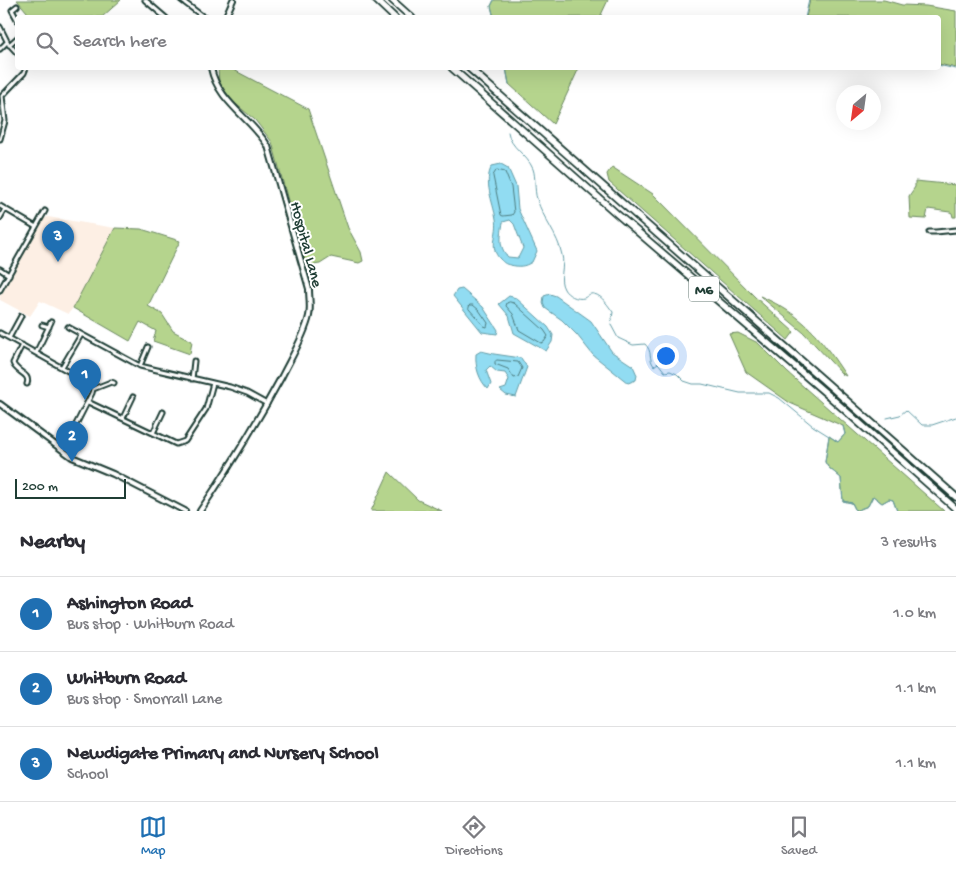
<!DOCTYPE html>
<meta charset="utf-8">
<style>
body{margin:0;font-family:"Gochi Hand",sans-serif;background:#f7f7f7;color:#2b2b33}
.compass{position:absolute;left:836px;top:85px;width:45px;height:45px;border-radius:50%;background:#fff;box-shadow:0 5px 20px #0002;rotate:209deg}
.scale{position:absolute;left:15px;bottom:12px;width:111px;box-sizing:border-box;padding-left:5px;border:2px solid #1f3d34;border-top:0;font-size:14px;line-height:18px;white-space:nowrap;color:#1f3d34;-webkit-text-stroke:4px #fff;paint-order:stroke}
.you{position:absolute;left:665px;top:355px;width:18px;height:18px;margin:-12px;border:4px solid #fff;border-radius:50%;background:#1a73e8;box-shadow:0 0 0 8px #1a73e833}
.badge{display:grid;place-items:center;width:32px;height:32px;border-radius:50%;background:#1f6fb2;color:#fff;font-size:16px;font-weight:700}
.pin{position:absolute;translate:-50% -41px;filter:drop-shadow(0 1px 2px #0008)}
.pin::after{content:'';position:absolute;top:26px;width:18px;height:15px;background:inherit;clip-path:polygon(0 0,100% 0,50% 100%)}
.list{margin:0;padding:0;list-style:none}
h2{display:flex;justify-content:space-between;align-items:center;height:65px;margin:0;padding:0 20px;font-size:21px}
h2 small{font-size:16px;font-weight:400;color:#7c7c81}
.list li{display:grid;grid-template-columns:32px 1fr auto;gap:15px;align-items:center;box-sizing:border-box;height:75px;padding:0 20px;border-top:1px solid #e1e1e2}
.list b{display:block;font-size:19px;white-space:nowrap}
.list p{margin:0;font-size:16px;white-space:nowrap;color:#7c7c81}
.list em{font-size:16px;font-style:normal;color:#7c7c81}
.icon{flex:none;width:28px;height:28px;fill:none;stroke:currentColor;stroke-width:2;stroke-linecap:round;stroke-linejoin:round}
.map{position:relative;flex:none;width:956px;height:511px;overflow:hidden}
.search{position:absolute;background:#fff;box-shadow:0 5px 20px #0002;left:15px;right:15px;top:15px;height:55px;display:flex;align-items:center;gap:12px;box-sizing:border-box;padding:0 18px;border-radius:5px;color:#7c7c81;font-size:19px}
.sheet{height:290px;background:#fff}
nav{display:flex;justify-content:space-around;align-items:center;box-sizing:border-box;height:70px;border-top:1px solid #e1e1e2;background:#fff;font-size:14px;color:#7c7c81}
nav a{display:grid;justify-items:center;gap:2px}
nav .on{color:#1f6fb2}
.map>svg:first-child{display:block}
</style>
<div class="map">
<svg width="956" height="511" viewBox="0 0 956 511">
<rect width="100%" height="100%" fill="#fff"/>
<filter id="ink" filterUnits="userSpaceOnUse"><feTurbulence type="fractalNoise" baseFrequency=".02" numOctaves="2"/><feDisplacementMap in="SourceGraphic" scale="10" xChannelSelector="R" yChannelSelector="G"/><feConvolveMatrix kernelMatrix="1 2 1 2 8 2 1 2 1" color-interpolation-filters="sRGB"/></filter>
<g filter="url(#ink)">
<path fill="#fdefe4" d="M 48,217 L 115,228 L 73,308 L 68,314 L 40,301 L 30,316 L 0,300 L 0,295 L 43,219 Z"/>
<path fill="#b5d48d" stroke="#6a8860" d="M 17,0 L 121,0 L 102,17 L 32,18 Z
M 494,0 L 608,0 L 600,17 L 494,18 L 491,6 Z
M 810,0 L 884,0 L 902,5 L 926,6 L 956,11 L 956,68 L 939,64 L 938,18 L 806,17 Z
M 218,68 L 230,68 L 308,109 L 348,228 L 361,252 L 363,261 L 359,263 L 331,257 L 320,264 L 306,266 L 272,142 L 255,120 L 231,100 L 219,82 Z
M 506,68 L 579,68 L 553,124 L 509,84 Z
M 612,167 L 653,194 L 755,297 L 794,332 L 788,340 L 609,182 L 607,174 Z
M 915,181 L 956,185 L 956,217 L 953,217 L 952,213 L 950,212 L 928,209 L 926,219 L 910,218 L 909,196 L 915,187 Z
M 115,228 L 141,229 L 180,241 L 148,306 L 162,314 L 173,331 L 192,341 L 190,354 L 153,341 L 156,331 L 140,322 L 130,341 L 73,308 Z
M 760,296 C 804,315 821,338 846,376 L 842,374 L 804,333 Z
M 738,333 L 758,343 L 787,372 L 944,511 L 897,511 L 893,500 L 889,499 L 882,503 L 873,496 L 868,506 L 856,511 L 852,503 L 843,501 L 841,478 L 828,467 L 825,462 L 829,436 L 838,442 L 845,434 L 843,426 L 790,403 L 746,372 L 729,334 Z
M 389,472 L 418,500 L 442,511 L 371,511 Z"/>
<path fill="#91dcf2" stroke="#639ca6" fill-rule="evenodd" d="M 501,164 L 508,168 L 516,186 L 518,209 L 537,251 L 532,262 C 524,267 519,267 510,265 C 505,264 504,263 500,259 C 488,247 499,233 496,219 C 493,201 483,182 492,166 ZM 510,220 L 514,224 L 523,248 L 518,258 L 508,257 C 498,246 501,236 503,222 Z
M 462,289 L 483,307 L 498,330 L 497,334 L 482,332 L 453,296 L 457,290 Z
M 550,294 L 556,296 L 591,321 L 612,352 L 633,366 L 637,375 L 636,380 L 628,383 L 593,355 L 577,335 L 562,320 L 545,308 L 543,303 L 544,296 Z
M 509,296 L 516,298 L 548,327 L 553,335 L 552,342 L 546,351 L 514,333 L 509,316 L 499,304 Z
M 481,351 L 494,354 L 521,358 L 527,367 L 516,397 L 506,395 L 500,390 L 506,388 L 509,379 L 505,373 L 497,372 L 490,366 L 486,370 L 491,384 L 488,389 C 479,380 475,367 476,354 Z"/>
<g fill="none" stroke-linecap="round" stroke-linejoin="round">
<path stroke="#4d7d80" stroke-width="1" d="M 497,170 L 505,172 L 511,187 L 514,212 L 512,215 L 503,216 L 501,215 L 493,176 Z
M 510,302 L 514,303 L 544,330 L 548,336 L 544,342 L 541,343 L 519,330 L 513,314 L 506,306 L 507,303 Z
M 470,305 L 473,305 L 479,310 L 488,323 L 487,327 L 484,326 L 469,309 Z
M 497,360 L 518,362 L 522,368 L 518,377 L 514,378 L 508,369 L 495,364 L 495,362 Z"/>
<path stroke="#639ca6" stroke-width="1" d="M 494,0 L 491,6 L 494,18
M 805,18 L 809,0
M 938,65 L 956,69
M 506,68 L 509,84
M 508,132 C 510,148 527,154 533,169 C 536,177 534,190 537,199 C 543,219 558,235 562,255 C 565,266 558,279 564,289 C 567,295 577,300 584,298 C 588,296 589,293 594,294 C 603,296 608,306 613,312 L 611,325 L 618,338 L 633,345 L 645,344 C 653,352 648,358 654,366 L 658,363 L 665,372 L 670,371 L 677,374 L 684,381 L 693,384 L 702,384 L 740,393 L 769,393 L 779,398 L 813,426 L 829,436 L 825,462 L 828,467 L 841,478 L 843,501 L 852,503 L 856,511
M 887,418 L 900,415 L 906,410 L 922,425 L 932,425 L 956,417
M 829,436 L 838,442 L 845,434 L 843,426
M 857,511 L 862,508 L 868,506 L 873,496 L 882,503 L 889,499 L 893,500 L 897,511"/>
<defs>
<path id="minor" d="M 145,0 L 166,18
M 181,0 L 205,18
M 17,6 L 12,10 L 18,21
M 0,27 L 8,43 L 18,54
M 9,45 L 18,37
M 0,49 L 7,42
M 0,139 L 5,121 L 2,96 L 24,73 L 26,68
M 0,206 L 36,227
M 0,218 L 5,209
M 929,232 L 936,232 L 956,230
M 0,269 L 9,275
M 0,290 L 45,211
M 42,325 L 49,327
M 68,327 L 140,366 L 230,387 L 247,393 L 267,404
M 0,333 L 91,384 L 93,389 L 92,393 L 63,450
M 9,338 L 21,316
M 22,345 L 13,363 C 16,373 31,373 27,384
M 36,353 L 51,322
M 140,366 L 148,347
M 62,367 L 81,335
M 192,379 L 194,361
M 93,389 L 111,382 L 114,383
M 88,402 L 176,444 L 185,441 L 206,409 L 213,383
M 123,418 L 133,397
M 153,433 L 163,412"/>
<path id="tertiary" d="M 225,18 L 233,0
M 0,404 L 72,457 L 113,474 L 185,511
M 200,511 C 230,467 257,422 282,376 C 291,358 305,335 309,316 C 311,308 309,298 309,289 L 268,146 C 251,118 218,102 211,68"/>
<path id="motorway" d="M 376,0 L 395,18
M 392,0 L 412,18
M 452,68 L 617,214 L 828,395 L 956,509
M 469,68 L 956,497"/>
</defs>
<use href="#minor" stroke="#1f3d34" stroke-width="7"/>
<use href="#tertiary" stroke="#1f3d34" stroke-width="8"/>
<use href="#motorway" stroke="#1f3d34" stroke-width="9"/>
<use href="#minor" stroke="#fff" stroke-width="3"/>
<use href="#tertiary" stroke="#fff" stroke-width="4"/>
<use href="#motorway" stroke="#fff" stroke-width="5.5"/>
</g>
</g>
<g text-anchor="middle" stroke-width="4" stroke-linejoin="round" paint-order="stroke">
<rect fill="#fff" stroke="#627771" stroke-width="1" x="689" y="276.5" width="30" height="25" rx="4"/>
<g font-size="15" font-weight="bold" fill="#1f3d34">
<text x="704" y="294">M6</text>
</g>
<g font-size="16" fill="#1f3d34" stroke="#fff">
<text transform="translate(308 244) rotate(75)" y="6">Hospital Lane</text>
</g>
</g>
</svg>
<svg class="compass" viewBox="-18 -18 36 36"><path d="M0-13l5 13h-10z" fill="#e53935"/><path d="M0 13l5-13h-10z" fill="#7c7c81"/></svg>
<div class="scale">200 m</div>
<div class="you"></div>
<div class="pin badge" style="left:85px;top:400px">1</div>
<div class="pin badge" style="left:72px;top:462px">2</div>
<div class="pin badge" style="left:58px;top:262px">3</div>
<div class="search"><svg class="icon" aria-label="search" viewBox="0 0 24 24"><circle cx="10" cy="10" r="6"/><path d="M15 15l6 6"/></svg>Search here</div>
</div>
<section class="sheet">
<h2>Nearby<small>3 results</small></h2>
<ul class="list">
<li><span class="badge">1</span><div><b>Ashington Road</b><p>Bus stop · Whitburn Road</p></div><em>1.0 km</em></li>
<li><span class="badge">2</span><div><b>Whitburn Road</b><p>Bus stop · Smorrall Lane</p></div><em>1.1 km</em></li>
<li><span class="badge">3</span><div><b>Newdigate Primary and Nursery School</b><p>School</p></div><em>1.1 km</em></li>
</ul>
</section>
<nav>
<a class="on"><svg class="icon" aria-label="map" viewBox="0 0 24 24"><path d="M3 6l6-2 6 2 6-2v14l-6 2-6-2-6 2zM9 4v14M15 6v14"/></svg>Map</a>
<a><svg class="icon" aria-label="directions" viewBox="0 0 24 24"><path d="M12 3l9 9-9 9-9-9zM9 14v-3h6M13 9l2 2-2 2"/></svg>Directions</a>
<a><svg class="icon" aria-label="saved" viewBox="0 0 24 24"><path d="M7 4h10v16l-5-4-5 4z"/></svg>Saved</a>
</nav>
